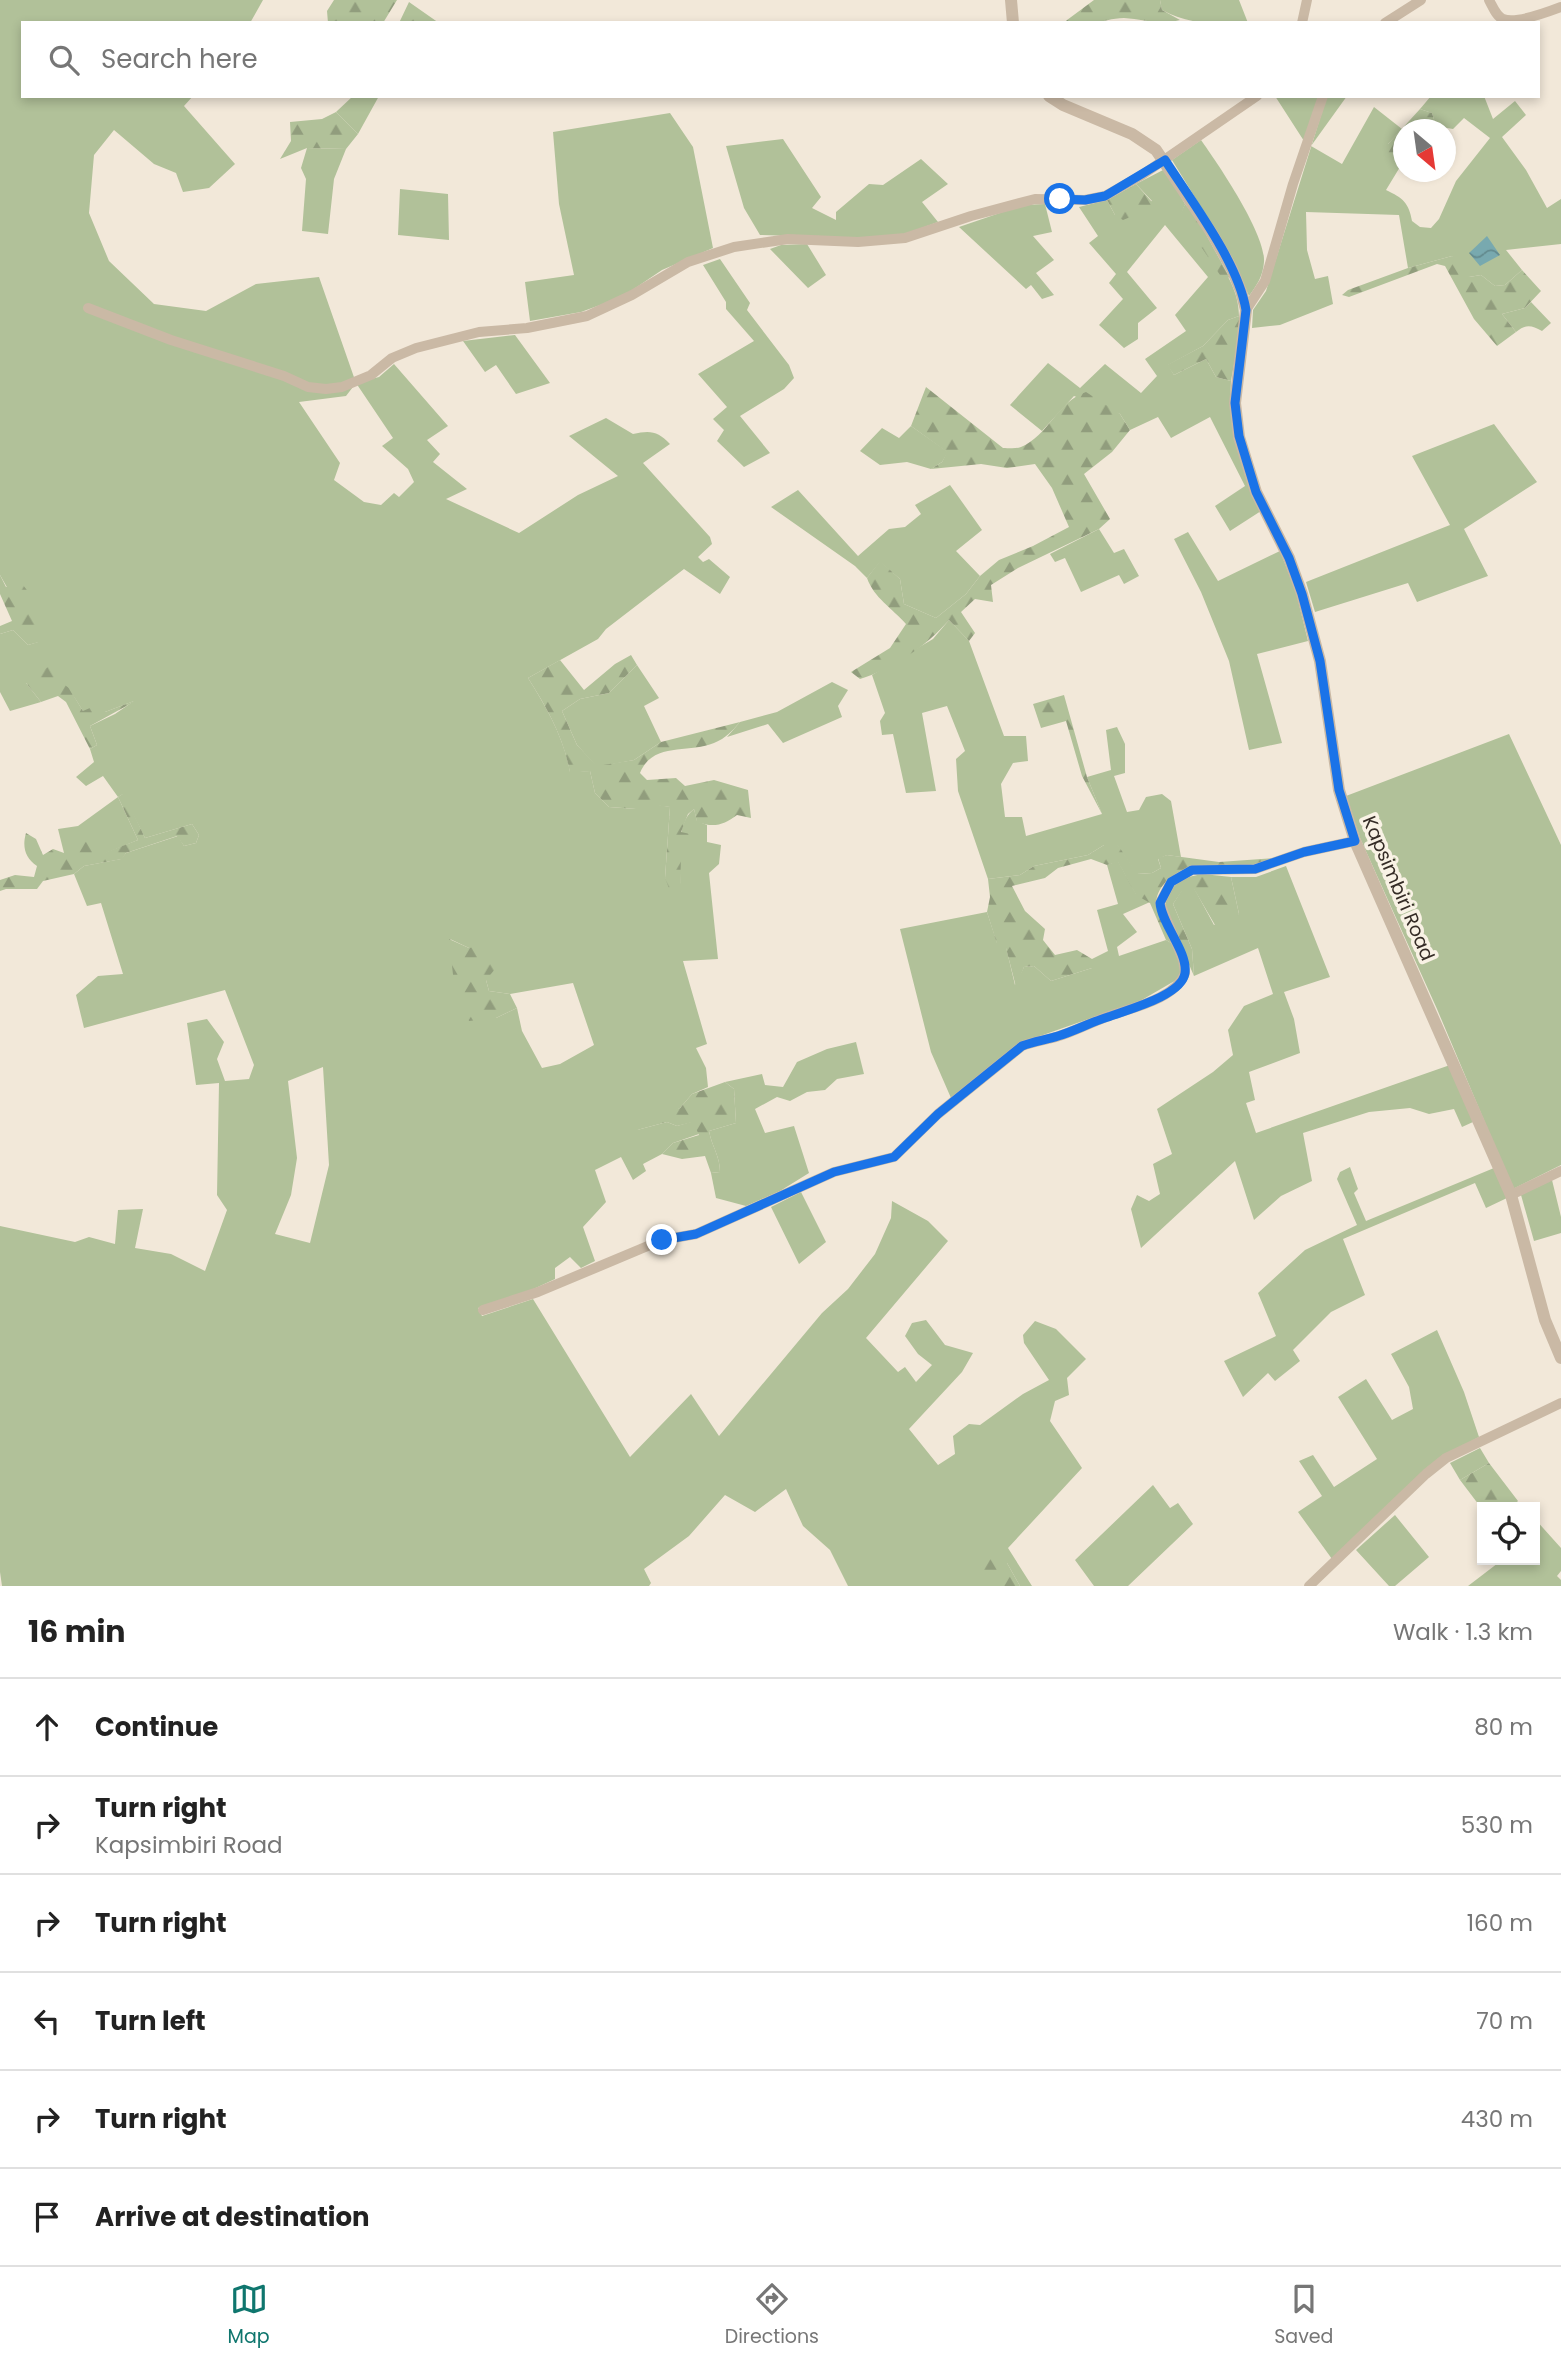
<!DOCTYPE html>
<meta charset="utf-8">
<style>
body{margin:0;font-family:Poppins,sans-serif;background:#f6f6f6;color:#222}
.controls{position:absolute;right:21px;bottom:21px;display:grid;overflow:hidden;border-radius:0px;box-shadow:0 4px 10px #0003}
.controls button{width:63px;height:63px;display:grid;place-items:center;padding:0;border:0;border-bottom:2px solid #e0e0e0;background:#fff;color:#222;font:35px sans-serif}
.compass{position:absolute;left:1393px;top:119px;width:63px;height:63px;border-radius:50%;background:#fff;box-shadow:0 4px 10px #0003;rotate:151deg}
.stop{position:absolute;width:21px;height:21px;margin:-16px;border:5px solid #1a73e8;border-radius:50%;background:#fff}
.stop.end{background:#1a73e8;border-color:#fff;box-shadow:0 2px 7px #0008}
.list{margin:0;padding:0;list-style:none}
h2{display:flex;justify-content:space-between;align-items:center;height:91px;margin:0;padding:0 28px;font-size:30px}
h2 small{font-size:23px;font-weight:400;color:#767676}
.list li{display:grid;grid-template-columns:46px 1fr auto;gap:21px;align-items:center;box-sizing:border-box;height:98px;padding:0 28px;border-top:2px solid #e0e0e0}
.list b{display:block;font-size:26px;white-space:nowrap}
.list p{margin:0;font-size:23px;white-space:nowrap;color:#767676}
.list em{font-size:23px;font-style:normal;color:#767676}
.icon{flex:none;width:38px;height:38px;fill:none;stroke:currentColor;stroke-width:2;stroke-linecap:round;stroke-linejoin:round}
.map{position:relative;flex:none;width:1561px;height:1586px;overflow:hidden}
.search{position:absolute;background:#fff;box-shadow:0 4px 10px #0003;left:21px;right:21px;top:21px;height:77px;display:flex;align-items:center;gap:18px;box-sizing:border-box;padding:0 24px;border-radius:0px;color:#767676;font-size:26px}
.sheet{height:679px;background:#fff}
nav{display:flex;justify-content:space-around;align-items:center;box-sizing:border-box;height:98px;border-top:2px solid #e0e0e0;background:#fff;font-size:19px;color:#767676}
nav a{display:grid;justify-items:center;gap:4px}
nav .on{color:#0f766e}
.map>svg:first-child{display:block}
</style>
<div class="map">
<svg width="1561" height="1586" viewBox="0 0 1561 1586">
<defs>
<pattern id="forest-firs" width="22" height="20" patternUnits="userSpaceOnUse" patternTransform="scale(1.75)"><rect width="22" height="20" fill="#b1c199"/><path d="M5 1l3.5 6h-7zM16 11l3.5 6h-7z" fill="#919d7d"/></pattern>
<pattern id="water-waves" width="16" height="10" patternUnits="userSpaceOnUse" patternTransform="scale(1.75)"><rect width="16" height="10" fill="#78a9af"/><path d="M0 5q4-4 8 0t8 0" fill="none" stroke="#638a8e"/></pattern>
</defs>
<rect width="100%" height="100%" fill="#f2e8d9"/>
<path fill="#b1c199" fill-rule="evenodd" d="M 0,0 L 263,0 L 250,23 L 23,23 L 23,96 L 193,96 L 184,106 L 235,164 L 209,188 L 183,192 L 176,173 L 154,164 L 114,130 L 94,155 L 89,213 L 109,261 L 154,304 L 206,311 L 256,284 L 319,277 L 356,383 L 379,377 L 394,364 L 448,426 L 427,440 L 440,454 L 433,462 L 467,489 L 446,499 L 519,533 L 578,495 L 618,476 L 569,436 L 606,418 L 633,434 C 650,430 658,431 670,444 L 643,463 L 710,537 L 712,544 L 698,557 L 703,562 L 709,559 L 730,577 L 720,594 L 684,569 L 606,629 L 598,639 L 528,678 C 547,708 564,738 570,772 L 590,771 L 595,793 L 609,807 L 636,809 L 653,804 L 670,807 L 665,878 L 680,885 C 681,861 674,825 694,809 L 697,821 L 707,825 L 707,842 L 721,845 L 719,864 L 709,873 L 718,959 L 683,961 L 707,1044 L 696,1048 L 706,1068 L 708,1087 L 692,1094 L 680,1108 L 637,1130 L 667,1122 L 677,1126 L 694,1121 L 699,1134 L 673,1143 L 662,1154 L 643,1164 L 646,1171 L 633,1180 L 621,1157 L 595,1170 L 606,1202 L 583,1227 L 595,1261 L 581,1268 L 570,1257 L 555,1268 L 555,1279 L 525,1293 L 478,1308 L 482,1316 L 533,1299 L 630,1457 L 691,1394 L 719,1436 L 822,1313 L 848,1289 L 875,1254 L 891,1218 L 892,1201 L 928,1221 L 948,1241 L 866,1338 L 898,1372 L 905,1367 L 916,1382 L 932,1365 L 918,1354 L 905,1336 L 912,1323 L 926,1320 L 945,1345 L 973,1353 L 962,1372 L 909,1429 L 938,1465 L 955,1454 L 953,1436 L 969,1424 L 980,1425 L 1023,1394 L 1049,1380 L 1024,1343 L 1023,1335 L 1035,1321 L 1056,1329 L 1086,1359 L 1067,1378 L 1069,1395 L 1055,1401 L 1050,1421 L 1082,1468 L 1008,1548 L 1032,1586 L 1020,1586 L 1007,1563 L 981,1567 L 981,1586 L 848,1586 L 830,1550 L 803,1526 L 786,1489 L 755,1512 L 725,1495 L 689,1536 L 644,1569 L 651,1583 L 649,1586 L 2,1586 L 0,1572 L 0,1226 L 75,1242 L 89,1237 L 115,1244 L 118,1210 L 143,1209 L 135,1248 L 171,1254 L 205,1271 L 227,1210 L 217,1195 L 219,1083 L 196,1085 L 187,1023 L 207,1019 L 224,1042 L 217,1059 L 225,1081 L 249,1079 L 254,1065 L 225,990 L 84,1028 L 76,995 L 98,976 L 123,974 L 101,903 L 87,906 L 74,874 L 84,866 L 121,859 L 126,853 L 178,836 L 184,846 L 196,843 L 199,835 L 192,824 L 145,838 L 123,794 L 118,797 L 138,840 L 96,857 L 64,853 L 58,829 L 78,826 L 118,797 L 103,776 L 86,786 L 76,777 L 94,762 L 90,749 L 97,745 L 90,726 L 115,714 L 134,701 L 105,712 L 83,711 C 63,678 63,681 26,683 L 41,702 L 10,711 L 0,692 L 0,634 L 13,630 L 28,645 L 38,642 L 0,575 ZM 356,383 L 393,438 L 382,446 L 408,469 L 414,482 L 399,497 L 394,493 L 381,505 L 364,502 L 334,480 L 340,463 L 299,402 L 346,396 ZM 450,939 L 469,948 L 486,980 L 489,991 L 510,994 L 573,983 L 594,1045 L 560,1064 L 542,1068 L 522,1031 L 517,1008 L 496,1018 ZM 323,1067 L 329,1165 L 310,1243 L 275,1234 L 291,1195 L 297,1158 L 288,1081 Z
M 1160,0 L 1239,0 L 1248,23 C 1215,23 1192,26 1162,10 Z
M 353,96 L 379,96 L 358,134 L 336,112 Z
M 1275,96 L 1319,96 L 1304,141 Z
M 1327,96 L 1347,96 L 1311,146 L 1342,164 L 1374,107 L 1402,129 L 1388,144 L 1396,154 L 1403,158 L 1403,162 L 1386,190 C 1403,198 1409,203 1412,221 L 1420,227 L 1431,228 L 1439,219 L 1456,181 L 1490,138 L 1464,118 L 1453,129 L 1436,126 L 1432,113 L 1420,109 L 1431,96 L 1484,96 L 1493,119 L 1515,101 L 1526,115 L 1502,137 L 1526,170 L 1547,208 L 1561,199 L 1561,244 L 1506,250 L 1522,270 L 1505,285 L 1495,286 L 1481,275 L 1469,277 L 1452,256 L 1408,268 L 1399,215 L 1306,212 L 1307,250 L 1315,279 L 1328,276 L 1333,304 L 1280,325 L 1252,328 L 1253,310 L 1266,291 Z
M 670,113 L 693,147 L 713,248 L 662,270 L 622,297 L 581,312 L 530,321 L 525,282 L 574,275 L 559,204 L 553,132 Z
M 783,139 L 821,197 L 812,208 L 836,220 L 836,212 L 869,184 L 883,185 L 921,159 L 948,184 L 922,202 L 938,222 L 905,234 L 861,238 L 760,235 L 744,208 L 726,146 Z
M 1201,140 C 1218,164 1266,234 1264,262 C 1263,276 1257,285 1249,296 L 1233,259 L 1172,160 Z
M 307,148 L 346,149 L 334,179 L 328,234 L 302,231 L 306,179 L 301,168 Z
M 1165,169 L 1185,204 L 1181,215 C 1204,245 1239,276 1239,316 L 1228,320 L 1203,346 L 1168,365 L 1174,375 L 1206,359 L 1216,377 L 1231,381 L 1230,407 L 1261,511 L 1230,531 L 1215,506 L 1245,486 L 1210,417 L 1171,438 L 1158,417 L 1130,430 L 1120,414 L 1074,396 L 1042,431 L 1010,405 L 1048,363 L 1080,388 L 1105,364 L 1141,393 L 1157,376 L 1145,359 L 1186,331 L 1175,315 L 1208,277 L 1165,225 L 1127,272 L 1157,308 L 1138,323 L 1138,339 L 1124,348 L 1099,325 L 1123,299 L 1109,283 L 1116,274 L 1089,243 L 1098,236 L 1079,207 L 1107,200 L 1115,215 L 1152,201 L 1136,184 Z
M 400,189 L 448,194 L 449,240 L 398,235 Z
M 1045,204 L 1052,232 L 1033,236 L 1054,260 L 1036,273 L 1054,295 L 1042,299 L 1031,285 L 1026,289 L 959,227 L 1023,205 Z
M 807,244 L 826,275 L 808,288 L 770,249 L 781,245 Z
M 720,259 L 750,303 L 747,310 L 789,365 L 794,378 L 784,389 L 740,416 L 770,453 L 744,467 L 717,441 L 724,430 L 713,419 L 727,407 L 698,374 L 754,341 L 726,309 L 726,302 L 703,265 Z
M 1531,302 L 1551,323 L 1542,331 C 1531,325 1526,324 1516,332 L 1502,314 L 1525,308 Z
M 515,335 L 550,383 L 516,394 L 496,365 L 485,372 L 463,341 Z
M 1494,424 L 1537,482 L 1464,529 L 1488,576 L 1417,602 L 1408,583 L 1315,612 L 1306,582 L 1450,525 L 1412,456 Z
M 911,426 L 948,452 L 942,462 L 931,469 L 907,462 L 880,465 L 860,451 L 882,428 L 899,438 Z
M 950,485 L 982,530 L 956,551 L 980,576 L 966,594 L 936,618 L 904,604 L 900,579 L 880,562 L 867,578 L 855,566 L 771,507 L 798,490 L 858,556 L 889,529 L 905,527 L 921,514 L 915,505 Z
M 1099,529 L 1114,553 L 1124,549 L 1139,576 L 1124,584 L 1119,575 L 1081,592 L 1065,558 L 1055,562 L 1050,554 Z
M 1188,532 L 1218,581 L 1280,551 L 1296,592 L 1308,641 L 1257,654 L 1282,743 L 1249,750 L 1229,661 L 1201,592 L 1174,539 Z
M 949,620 L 969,641 L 1004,736 L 1026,736 L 1028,761 L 1013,763 L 1001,784 L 1005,817 L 1022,817 L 1026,836 L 1102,814 L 1087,777 L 1111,770 L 1106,730 L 1117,727 L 1125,744 L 1125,773 L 1114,776 L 1127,812 L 1139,810 L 1146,797 L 1162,794 L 1171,801 L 1181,857 L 1167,855 L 1158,859 L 1161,868 L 1152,873 L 1137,874 L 1117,845 L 1104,845 L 1088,855 L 1034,866 L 1020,875 L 988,879 L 958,791 L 956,759 L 965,751 L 947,706 L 922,713 L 936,791 L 906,793 L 893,734 L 882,735 L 880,721 L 885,713 L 872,675 L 933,639 Z
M 637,665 L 659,698 L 644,706 L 661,742 L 634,760 L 597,767 L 577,745 L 562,711 L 580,699 L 609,693 Z
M 832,682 L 848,690 L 838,706 L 842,717 L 783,743 L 768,724 L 727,737 L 740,722 L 777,712 Z
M 1509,734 L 1561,845 L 1561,1165 L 1513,1189 L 1437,1009 L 1360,838 L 1346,796 Z
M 1118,861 L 1136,894 L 1150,902 L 1123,914 L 1137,932 L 1117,947 L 1119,956 L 1166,940 L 1173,944 L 1182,969 L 1178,979 L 1140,1001 L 1023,1042 L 951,1098 L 931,1052 L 900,929 L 987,912 L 997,943 L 1006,947 L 1015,985 L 1024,967 L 1034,966 L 1051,981 L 1092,968 L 1092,959 L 1108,951 L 1097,910 L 1118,904 L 1107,865 Z
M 1286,866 L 1330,977 L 1284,992 L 1294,1019 L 1300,1053 L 1249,1072 L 1255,1100 L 1246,1103 L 1256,1133 L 1450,1065 L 1473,1122 L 1462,1127 L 1454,1109 L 1429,1114 L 1410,1108 L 1369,1112 L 1303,1133 L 1312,1181 L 1281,1196 L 1254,1220 L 1235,1161 L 1141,1248 L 1131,1209 L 1137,1195 L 1149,1201 L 1160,1194 L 1153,1164 L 1172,1154 L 1157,1109 L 1213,1072 L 1233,1055 L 1228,1030 L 1244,1006 L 1273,994 L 1258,948 L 1194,976 L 1192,949 L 1173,904 L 1182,890 L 1194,888 L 1214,925 L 1239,914 L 1231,877 L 1256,877 Z
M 856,1042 L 864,1074 L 837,1079 L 825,1090 L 807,1092 L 790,1101 L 777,1097 L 755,1109 L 765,1133 L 794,1126 L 809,1173 L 780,1191 L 746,1206 L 716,1198 L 711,1173 L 720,1172 C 720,1156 712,1147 709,1131 L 736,1123 L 734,1089 L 725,1082 L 762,1074 L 765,1085 L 783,1087 L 797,1062 L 827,1049 Z
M 1350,1167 L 1358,1189 L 1354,1193 L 1366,1221 L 1494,1168 L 1507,1198 L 1486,1208 L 1475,1183 L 1343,1239 L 1365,1295 L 1331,1312 L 1293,1350 L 1300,1361 L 1275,1381 L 1268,1373 L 1243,1397 L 1224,1361 L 1276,1336 L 1258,1293 L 1305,1250 L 1357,1225 L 1337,1179 L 1340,1172 Z
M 1552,1180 L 1561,1217 L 1561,1233 L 1534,1241 L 1521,1195 Z
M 801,1192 L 826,1242 L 799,1264 L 771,1207 Z
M 1437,1330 L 1464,1392 L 1479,1437 L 1440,1458 L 1332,1559 L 1298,1512 L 1322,1496 L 1299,1461 L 1313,1455 L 1334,1487 L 1377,1459 L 1338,1397 L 1366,1379 L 1392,1420 L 1413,1409 L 1409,1387 L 1391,1354 Z
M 1480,1448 L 1489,1463 L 1460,1480 L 1450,1463 Z
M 1153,1485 L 1170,1508 L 1178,1503 L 1193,1524 L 1128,1586 L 1094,1586 L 1075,1560 Z
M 1395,1515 L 1429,1557 L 1395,1586 L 1389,1586 L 1356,1550 Z
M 1535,1519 L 1561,1548 L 1561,1571 L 1557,1576 L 1561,1580 L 1561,1586 L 1468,1586 L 1502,1560 L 1535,1560 Z"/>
<path fill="url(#forest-firs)" d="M 334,0 L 397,0 L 383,23 L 328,23 L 327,11 Z
M 1094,0 L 1160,0 L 1162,10 L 1180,20 C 1160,26 1144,19 1124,18 C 1112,18 1103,22 1091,23 C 1082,24 1072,23 1063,23 Z
M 409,2 L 439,23 L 399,23 Z
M 1420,109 L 1432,113 L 1436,126 L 1433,129 L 1404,130 L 1403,158 L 1396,154 L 1390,160 L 1383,157 L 1388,144 Z
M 336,112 L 358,134 L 346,149 L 307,148 L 280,159 L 291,141 L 290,122 L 322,119 Z
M 1136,184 L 1152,202 L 1150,209 L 1123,220 L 1115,215 L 1107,200 Z
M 1185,204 L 1197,218 L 1230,278 L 1220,275 L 1180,215 Z
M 1452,256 L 1468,262 L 1469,277 L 1481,275 L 1495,286 L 1505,285 L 1522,270 L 1541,291 L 1525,308 L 1502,314 L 1516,332 L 1497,346 L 1474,319 L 1445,266 L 1437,264 L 1349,297 L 1342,295 L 1348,290 L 1408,268 Z
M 1239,316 L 1239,336 L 1231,381 L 1216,377 L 1206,359 L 1174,375 L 1167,365 L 1203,346 L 1228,320 Z
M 926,387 L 1003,448 C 1008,448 1016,449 1021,447 C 1048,436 1058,401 1086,392 L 1120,414 L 1130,430 L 1112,452 L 1084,474 L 1110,519 L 1099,529 L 1018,568 L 991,585 L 993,602 L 975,599 L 961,612 L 975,633 L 969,641 L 949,620 C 927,646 892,669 860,679 L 851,672 L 890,648 L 906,624 C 892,608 874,598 867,578 L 880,561 L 900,579 L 904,604 L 936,618 L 966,594 L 980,576 L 999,560 L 1033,546 L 1069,527 L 1052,488 L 1035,464 L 1007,468 L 981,464 L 931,469 L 942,462 L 947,452 L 911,426 Z
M 0,575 L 6,587 L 23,585 L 49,619 L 31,628 L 39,642 L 28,645 L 13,630 L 0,634 L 0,626 L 12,621 L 0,594 Z
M 631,655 L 637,665 L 609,693 L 580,699 L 562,711 L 577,745 L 597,766 L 634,760 L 661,742 L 740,722 C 732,731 726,738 714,743 C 689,754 653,741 640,773 L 647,780 L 676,778 L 685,786 L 714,780 L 748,790 L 751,818 L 737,815 C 724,825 714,828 697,822 L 694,809 L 688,814 L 681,832 L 690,834 L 693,853 L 681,859 L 680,885 L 670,891 L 665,878 L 670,807 L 653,805 L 643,819 L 636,809 L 609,807 L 595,793 L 590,771 L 570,773 C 564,738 547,708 528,678 L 560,660 L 584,690 L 615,664 Z
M 49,666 L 59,681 L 69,688 L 83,711 L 99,704 L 105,712 L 139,699 L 90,726 L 97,745 L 90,749 L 66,702 L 58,696 L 41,702 L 26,683 Z
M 1064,695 L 1087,777 L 1102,814 L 1082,776 L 1066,721 L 1041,728 L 1033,704 Z
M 124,793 L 145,838 L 192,824 L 199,835 L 196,843 L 184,846 L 177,836 L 126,853 L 122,859 L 84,866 L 74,874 L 43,881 L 37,889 L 6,889 L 0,891 L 0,880 L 15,875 L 34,877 L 37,866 C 25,858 22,847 26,833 L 36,839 L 43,855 L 53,849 L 64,853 L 85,841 L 96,845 L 96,856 L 138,840 L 118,797 Z
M 1117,844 L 1138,874 L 1152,873 L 1161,868 L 1158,858 L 1167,855 L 1219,862 L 1275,858 C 1260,864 1243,867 1226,867 C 1216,868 1204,865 1193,867 C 1175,870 1152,889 1157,908 C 1160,920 1168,933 1173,944 L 1166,940 L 1150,903 L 1136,895 L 1118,862 L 1107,865 L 1091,859 L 1058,868 L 1045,878 L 1012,886 L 1025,911 L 1045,929 L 1043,940 L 1055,955 L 1077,950 L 1092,959 L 1092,968 L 1051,981 L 1034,966 L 1024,967 L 1016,987 L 1006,948 L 997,944 L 987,912 L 990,897 L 988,879 L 1020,875 L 1034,866 L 1088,855 L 1104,845 Z
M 1203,874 L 1231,877 L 1239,914 L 1225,929 L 1215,925 L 1194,889 L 1182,891 L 1173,904 L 1192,949 L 1194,976 L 1165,909 C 1167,885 1182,877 1203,874 Z
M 449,939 L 469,948 L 493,942 L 500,963 L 486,980 L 489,991 L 510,994 L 517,1008 L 496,1018 L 469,1021 L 456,1001 Z
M 725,1082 L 734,1089 L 736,1123 L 709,1131 C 712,1147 720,1156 720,1172 L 711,1173 L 705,1156 L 682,1159 L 662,1154 L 673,1143 L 699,1135 L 693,1122 L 677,1126 L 667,1122 L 637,1130 L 631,1123 L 680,1108 L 692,1094 Z
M 1489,1463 L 1518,1501 L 1512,1507 L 1482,1507 L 1482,1509 L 1460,1480 Z
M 991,1550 L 1007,1563 L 1020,1586 L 981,1586 L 981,1567 Z"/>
<path fill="url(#water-waves)" d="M 1487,236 L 1500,255 L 1480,266 L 1469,253 Z"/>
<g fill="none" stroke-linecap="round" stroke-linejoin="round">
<path stroke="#cab9a5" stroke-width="10" d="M 1489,0 C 1493,7 1496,16 1503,19 C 1516,24 1548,12 1561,7
M 1302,23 L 1307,0
M 1385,23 L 1421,0
M 88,308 L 171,340 L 284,376 L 308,387 L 326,389 L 342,387 L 371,375 L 392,358 L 416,348 L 479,332 L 527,328 L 587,316 L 632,295 L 688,262 L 734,247 L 788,239 L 858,242 L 905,238 L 971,216 L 1035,199 L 1085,200 L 1105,196 L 1142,175 L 1257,96
M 1246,310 L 1265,281 L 1293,184 L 1323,96
M 1511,1195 L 1561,1171
M 483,1310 L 538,1292 L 662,1240 L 696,1234 L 834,1172 L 894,1157 L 938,1114 L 1022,1046 C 1035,1041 1047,1040 1059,1036 C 1075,1031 1090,1023 1106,1017 C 1130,1008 1175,1000 1185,973 L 1183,960 L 1160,903 L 1171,882 L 1192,870 L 1255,869 L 1304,852 L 1355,841
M 1309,1586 L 1426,1474 L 1446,1458 L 1561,1403"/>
<path stroke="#cab9a5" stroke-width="12" d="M 1011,0 L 1013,23
M 1049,96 L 1063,105 L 1132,134 L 1156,150 L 1213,235 L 1232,269 L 1241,291 L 1246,310 L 1235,403 L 1239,437 L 1256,492 L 1289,558 L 1302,594 L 1320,661 L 1339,790 L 1355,841 L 1511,1195 L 1545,1320 L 1561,1358"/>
</g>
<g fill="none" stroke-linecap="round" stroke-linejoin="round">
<path stroke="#1a73e8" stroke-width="9" d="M 662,1240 L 696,1234 L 834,1172 L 894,1157 L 938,1114 L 1022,1046 C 1034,1041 1046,1040 1058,1036 C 1075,1031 1091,1022 1108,1017 C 1126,1010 1182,996 1185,973 C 1188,952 1162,925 1160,903 L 1171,882 L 1192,870 L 1255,869 L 1304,852 L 1355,841 L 1339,790 L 1320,661 L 1302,594 L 1289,558 L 1256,492 L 1239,436 L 1235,403 L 1246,310 C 1238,262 1192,202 1165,160 L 1105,196 L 1085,200 L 1060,199"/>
</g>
<g text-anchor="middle" stroke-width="7" stroke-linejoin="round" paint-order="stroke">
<g font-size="19" fill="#352c26" stroke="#f9f2e5">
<text transform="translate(1399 888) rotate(67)" y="7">Kapsimbiri Road</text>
</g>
</g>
</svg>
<div class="controls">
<button><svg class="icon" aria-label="locate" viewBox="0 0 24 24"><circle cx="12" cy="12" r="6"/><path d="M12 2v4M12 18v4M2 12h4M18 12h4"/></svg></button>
</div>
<svg class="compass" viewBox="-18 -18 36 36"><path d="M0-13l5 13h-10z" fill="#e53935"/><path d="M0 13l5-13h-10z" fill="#767676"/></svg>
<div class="stop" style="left:1060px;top:199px"></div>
<div class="stop end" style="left:662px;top:1240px"></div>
<div class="search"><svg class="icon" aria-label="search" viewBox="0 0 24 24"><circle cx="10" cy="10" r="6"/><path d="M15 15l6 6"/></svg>Search here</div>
</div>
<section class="sheet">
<h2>16 min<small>Walk · 1.3 km</small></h2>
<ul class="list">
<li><svg class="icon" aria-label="ahead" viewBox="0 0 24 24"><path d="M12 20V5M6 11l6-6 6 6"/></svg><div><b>Continue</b></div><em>80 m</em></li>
<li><svg class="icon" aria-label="right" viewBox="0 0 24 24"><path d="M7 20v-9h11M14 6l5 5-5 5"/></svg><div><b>Turn right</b><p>Kapsimbiri Road</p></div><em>530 m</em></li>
<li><svg class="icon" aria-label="right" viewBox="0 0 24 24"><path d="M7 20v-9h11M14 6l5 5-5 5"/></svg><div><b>Turn right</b></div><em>160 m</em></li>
<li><svg class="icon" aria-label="left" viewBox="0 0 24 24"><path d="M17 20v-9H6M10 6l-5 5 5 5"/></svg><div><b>Turn left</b></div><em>70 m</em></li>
<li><svg class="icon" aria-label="right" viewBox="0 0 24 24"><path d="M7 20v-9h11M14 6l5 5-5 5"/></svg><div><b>Turn right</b></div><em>430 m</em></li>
<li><svg class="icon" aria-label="arrive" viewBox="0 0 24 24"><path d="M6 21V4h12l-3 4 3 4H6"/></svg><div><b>Arrive at destination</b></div></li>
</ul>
</section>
<nav>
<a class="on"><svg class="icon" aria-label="map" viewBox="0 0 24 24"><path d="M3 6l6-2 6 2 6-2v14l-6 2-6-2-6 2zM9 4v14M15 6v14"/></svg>Map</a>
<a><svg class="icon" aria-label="directions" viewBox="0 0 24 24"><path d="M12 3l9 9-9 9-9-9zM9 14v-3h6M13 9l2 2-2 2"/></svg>Directions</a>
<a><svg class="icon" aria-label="saved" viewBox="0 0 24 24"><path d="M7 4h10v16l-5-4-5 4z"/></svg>Saved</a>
</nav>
